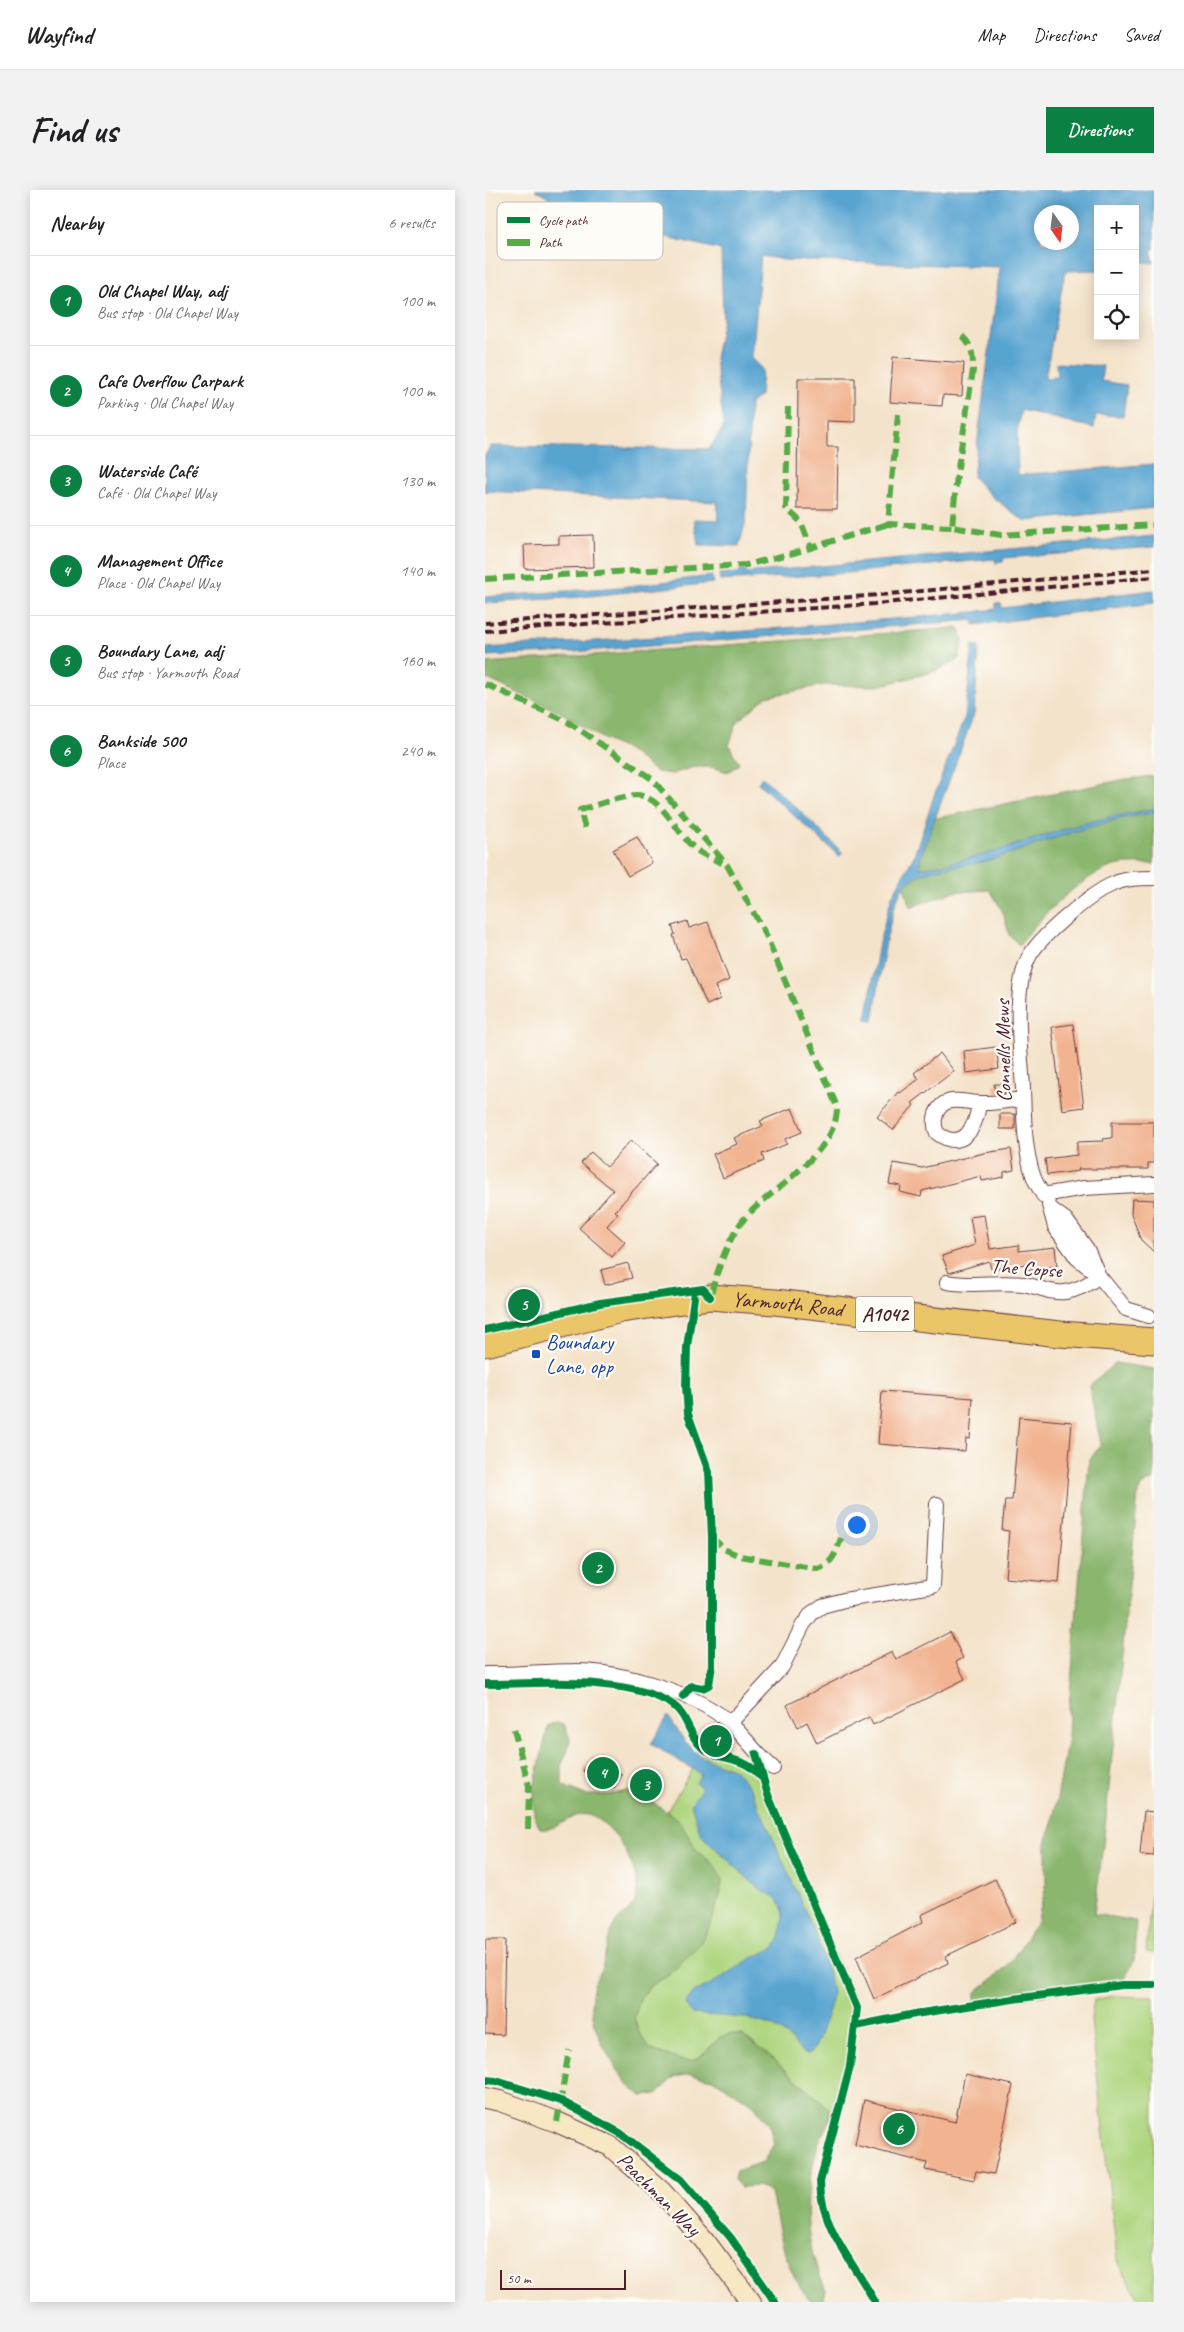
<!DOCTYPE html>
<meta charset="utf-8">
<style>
body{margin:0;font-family:Caveat,sans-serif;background:#f2f2f2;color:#202124}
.controls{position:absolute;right:15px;top:15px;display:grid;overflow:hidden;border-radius:0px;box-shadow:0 2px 12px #0003}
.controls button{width:45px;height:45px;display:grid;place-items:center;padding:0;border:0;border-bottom:1px solid #e0e0e0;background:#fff;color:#202124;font:25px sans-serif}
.compass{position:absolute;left:549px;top:15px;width:45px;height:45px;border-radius:50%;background:#fff;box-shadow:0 2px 12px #0003;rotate:166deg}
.scale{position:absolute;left:15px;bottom:12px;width:126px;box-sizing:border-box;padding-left:5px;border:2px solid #4a1f2b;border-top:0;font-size:14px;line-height:18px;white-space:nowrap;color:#4a1f2b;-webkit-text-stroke:4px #fdfcf7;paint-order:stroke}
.you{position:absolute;left:371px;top:1334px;width:18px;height:18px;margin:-12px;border:4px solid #fff;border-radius:50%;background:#1a73e8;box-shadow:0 0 0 8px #1a73e833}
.badge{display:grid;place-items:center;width:32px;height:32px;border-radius:50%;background:#0b8043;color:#fff;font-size:16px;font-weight:700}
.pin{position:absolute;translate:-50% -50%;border:2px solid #fff;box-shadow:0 1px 5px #0006}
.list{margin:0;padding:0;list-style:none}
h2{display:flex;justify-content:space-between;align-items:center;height:65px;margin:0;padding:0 20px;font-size:21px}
h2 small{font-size:16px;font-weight:400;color:#757577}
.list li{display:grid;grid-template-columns:32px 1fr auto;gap:15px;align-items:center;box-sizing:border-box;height:90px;padding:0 20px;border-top:1px solid #e0e0e0}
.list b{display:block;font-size:19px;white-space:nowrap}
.list p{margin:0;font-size:16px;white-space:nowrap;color:#757577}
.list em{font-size:16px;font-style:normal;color:#757577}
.icon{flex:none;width:28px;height:28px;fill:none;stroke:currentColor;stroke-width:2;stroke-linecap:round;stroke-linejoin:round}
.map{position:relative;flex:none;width:669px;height:2112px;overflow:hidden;border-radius:0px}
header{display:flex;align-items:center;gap:30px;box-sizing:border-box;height:70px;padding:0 25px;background:#fff;border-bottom:1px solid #e0e0e0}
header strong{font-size:24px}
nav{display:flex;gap:28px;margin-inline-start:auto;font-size:18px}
.intro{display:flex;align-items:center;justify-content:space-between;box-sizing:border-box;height:120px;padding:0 30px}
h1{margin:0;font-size:35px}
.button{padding:12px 22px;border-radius:0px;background:#0b8043;color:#fff;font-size:18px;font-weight:700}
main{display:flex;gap:30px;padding:0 30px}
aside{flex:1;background:#fff;border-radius:0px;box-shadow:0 2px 12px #0003}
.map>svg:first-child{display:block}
</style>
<header>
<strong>Wayfind</strong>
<nav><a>Map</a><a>Directions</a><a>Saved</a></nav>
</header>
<div class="intro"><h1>Find us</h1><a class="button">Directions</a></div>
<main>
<aside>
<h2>Nearby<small>6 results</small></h2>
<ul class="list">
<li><span class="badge">1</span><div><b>Old Chapel Way, adj</b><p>Bus stop · Old Chapel Way</p></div><em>100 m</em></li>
<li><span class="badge">2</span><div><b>Cafe Overflow Carpark</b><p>Parking · Old Chapel Way</p></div><em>100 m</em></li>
<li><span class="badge">3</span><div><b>Waterside Café</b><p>Café · Old Chapel Way</p></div><em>130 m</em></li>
<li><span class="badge">4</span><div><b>Management Office</b><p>Place · Old Chapel Way</p></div><em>140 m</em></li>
<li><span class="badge">5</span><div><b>Boundary Lane, adj</b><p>Bus stop · Yarmouth Road</p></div><em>160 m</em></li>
<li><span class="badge">6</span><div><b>Bankside 500</b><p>Place</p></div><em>240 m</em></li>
</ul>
</aside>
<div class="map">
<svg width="669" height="2112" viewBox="0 0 669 2112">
<rect width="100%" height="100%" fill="#fdfcf7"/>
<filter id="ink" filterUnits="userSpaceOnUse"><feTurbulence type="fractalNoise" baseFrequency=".02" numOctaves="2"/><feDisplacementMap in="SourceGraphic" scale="10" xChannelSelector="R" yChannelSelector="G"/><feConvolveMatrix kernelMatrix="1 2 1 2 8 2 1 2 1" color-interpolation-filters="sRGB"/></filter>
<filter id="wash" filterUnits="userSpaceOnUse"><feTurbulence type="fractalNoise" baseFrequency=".0096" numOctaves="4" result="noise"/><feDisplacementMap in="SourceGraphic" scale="20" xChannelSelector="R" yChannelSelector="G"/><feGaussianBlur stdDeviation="1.12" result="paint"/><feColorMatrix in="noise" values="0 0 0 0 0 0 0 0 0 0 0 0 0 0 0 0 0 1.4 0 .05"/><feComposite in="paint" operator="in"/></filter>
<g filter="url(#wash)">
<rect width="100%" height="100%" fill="#f4e3cb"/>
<path fill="#aed57f" stroke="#7c7a55" d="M 220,1559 C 243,1569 259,1567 277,1588 L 372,1818 L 371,1836 L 346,1930 L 344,1919 L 285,1866 L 257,1845 L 235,1847 L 219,1864 L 207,1871 L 197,1871 L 165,1859 L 154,1843 L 149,1828 L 155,1809 L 166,1795 L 184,1785 L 228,1720 L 235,1705 L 237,1690 L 222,1669 L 213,1662 L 195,1632 L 182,1621 Z
M 669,1675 L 669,1763 L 661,1762 Z
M 629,1806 L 669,1807 L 669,2112 L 656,2112 L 640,2086 L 632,2068 L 606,1829 L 609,1810 Z"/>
<path fill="#8ab66e" stroke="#6a6a4c" d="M 472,438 L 475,440 L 478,450 L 474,468 L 468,473 L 448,482 L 393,496 L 338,495 L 281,507 L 252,532 L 244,555 L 254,574 L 243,582 L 226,577 L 209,577 L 187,584 L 171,582 L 145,561 L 120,550 L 77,523 L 0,488 L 0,473 Z
M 669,586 L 669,674 C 658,674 645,673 634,675 C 600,681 554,728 534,755 L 524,745 L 518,722 L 505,700 L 468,702 L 425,717 L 418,693 L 447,629 L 641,589 Z
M 630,1173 L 669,1179 L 669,1289 L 656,1296 L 653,1304 L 619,1647 L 609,1724 L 651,1731 L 649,1770 L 637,1795 L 528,1809 L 490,1817 L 491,1802 L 522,1777 L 552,1732 L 561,1696 L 561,1653 L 568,1630 L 583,1548 L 584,1517 L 604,1271 L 616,1254 L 604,1196 Z
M 71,1532 L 79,1534 L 85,1549 L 83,1560 L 77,1573 L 77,1595 L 100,1605 L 124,1605 L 142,1601 L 161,1607 L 195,1632 L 213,1662 L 230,1676 L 237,1690 L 235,1705 L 224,1737 L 214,1755 L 184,1785 L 166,1795 L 155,1809 L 149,1828 L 154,1843 L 165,1859 L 197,1871 L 207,1871 L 219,1864 L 235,1847 L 246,1844 L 257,1845 L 285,1866 L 344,1919 C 347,1940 337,1940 332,1958 C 318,2009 318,2052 341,2100 L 338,2112 L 327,2112 C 299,2082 295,2042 286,2003 L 273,1996 L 256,1997 L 249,1990 L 251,1981 L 278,1972 L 289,1954 L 284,1934 L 268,1914 L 228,1889 L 206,1884 L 189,1887 L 172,1904 L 157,1906 C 143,1897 137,1887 128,1873 C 114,1851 103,1825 108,1798 C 109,1791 115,1784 117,1777 C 121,1764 122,1750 128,1737 C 134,1724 146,1724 151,1709 C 158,1683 130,1632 104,1625 C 85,1621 76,1641 55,1639 L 49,1625 L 49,1598 L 63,1536 Z"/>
<path fill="#59a4d1" stroke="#52627e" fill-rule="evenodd" d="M 50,0 L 669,0 L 669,59 L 666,60 L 669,73 L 650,72 L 650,19 L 613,19 L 613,80 L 580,81 L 560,188 L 572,187 L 571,173 L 618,176 L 616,191 L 642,195 L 638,226 L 611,225 L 609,238 L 536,220 L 532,242 L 533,285 L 669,274 L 669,318 L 539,331 L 506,306 L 488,287 L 515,77 L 300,70 L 276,66 L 267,169 L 277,179 L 275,207 L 265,213 L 261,331 L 254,356 L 213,355 L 209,329 L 234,330 L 232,312 L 0,301 L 0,265 L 6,256 L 224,259 L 239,236 L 230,168 L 238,129 L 236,60 C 173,44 107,35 50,0 ZM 586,22 L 586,52 L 556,52 L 556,22 Z
M 669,346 L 669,357 L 519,368 L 518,372 L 511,373 L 510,369 L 349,384 L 235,391 L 234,384 L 255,383 L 255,380 L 260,379 L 260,383 Z
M 227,386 L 228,393 L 96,407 L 0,413 L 0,407 L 135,397 Z
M 669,400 L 669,413 L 489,435 L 489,430 L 89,462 L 0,466 L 0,458 L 249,442 L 480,423 L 511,419 L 511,413 L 516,413 L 517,418 Z
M 488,455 L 494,457 L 489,524 L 436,666 L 434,678 C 485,672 530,655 579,639 C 608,630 638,624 669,619 L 669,623 C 612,630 560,653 505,670 C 479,678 440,674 420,695 C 403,713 393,804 388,831 L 381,830 L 394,753 L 407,706 L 429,666 L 450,603 L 480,527 Z
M 277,587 L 315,621 L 358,663 L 354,666 L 273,593 Z
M 183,1526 L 199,1550 L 216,1567 L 250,1580 L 266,1599 L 331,1745 L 344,1786 L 347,1802 L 345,1818 L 331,1856 L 324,1864 L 318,1863 L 301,1845 L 286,1835 L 261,1828 L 208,1824 L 203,1819 L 201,1812 L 208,1803 L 235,1789 L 265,1769 L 289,1758 L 295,1748 L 298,1725 L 297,1717 L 290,1707 L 273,1698 L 216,1645 L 206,1614 L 217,1598 L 211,1593 L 216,1584 L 166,1554 Z"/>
<g id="blocks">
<path fill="#f1b390" d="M 408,167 L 479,173 L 477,206 L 458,205 L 457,216 L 405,212 Z
M 313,188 L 370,188 L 370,232 L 342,231 L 342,257 L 353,257 L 352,319 L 312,319 Z
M 108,345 L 109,377 L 40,379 L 39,355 L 74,354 L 74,346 Z
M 152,647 L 167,673 L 143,686 L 128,660 Z
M 202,731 L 204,738 L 223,732 L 244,790 L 230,796 L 235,809 L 222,815 L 201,768 L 196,769 L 188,745 L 190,744 L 187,736 Z
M 588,834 L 599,917 L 577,920 L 567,837 Z
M 511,857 L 514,879 L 481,883 L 479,861 Z
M 455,863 L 469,881 L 427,913 L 429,915 L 408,940 L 392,927 L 413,902 L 415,903 L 434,889 L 429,883 Z
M 509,894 L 525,894 L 525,902 L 510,904 Z
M 307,918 L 317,942 L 300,949 L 302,954 L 277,964 L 279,971 L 238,988 L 228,964 L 252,954 L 249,948 L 278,936 L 275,931 Z
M 515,924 L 530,924 L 530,939 L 515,939 Z
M 627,932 L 669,932 L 669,973 L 663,973 L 663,979 L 593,979 L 594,981 L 562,985 L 560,969 L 592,965 L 592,952 L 618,951 L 618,949 L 627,948 Z
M 146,950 L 172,974 L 130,1021 L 133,1023 L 122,1036 L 140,1052 L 127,1067 L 94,1038 L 128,1000 L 96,973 L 106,962 L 122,977 Z
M 526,959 L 529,980 L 519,982 L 519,987 L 497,991 L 496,986 L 437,1001 L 436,1007 L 415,1002 L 416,996 L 404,994 L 408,973 L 437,978 L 499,963 Z
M 647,1009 L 669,1010 L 669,1062 L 656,1050 L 646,1024 Z
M 499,1025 L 505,1059 L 534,1055 L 534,1061 L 570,1057 L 572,1076 L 541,1080 L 541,1074 L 506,1079 L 504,1071 L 464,1083 L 457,1066 L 490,1055 L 485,1027 Z
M 143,1073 L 147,1088 L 120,1095 L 116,1080 Z
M 397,1201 L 488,1208 L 485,1249 L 481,1248 L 480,1261 L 393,1254 Z
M 534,1227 L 587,1232 L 574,1393 L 520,1388 L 524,1341 L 517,1340 L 520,1310 L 527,1310 Z
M 465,1442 L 478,1468 L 471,1472 L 480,1489 L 388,1535 L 384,1527 L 332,1553 L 322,1532 L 313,1537 L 302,1515 L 407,1462 L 411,1469 Z
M 107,1567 L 137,1585 L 128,1600 L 98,1581 Z
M 659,1621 L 669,1622 L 669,1666 L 655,1665 Z
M 510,1689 L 531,1732 L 461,1766 L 463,1773 L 389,1809 L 371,1767 L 438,1732 L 436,1725 Z
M 0,1750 L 20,1750 L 18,1845 L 0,1844 Z
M 480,1884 L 528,1895 L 509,1984 L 491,1981 L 489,1990 L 451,1982 L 440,1980 L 442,1973 L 370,1955 L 379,1910 L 470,1932 Z"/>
</g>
</g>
<g filter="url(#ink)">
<use href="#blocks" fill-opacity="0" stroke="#643c43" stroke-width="1"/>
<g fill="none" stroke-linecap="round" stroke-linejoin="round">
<defs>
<path id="street" d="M 669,688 C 655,688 641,688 628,694 C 607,703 552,748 543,769 C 527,803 536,861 538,898 C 539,926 539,958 548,985 C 550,992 555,999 558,1005 L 599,998 L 669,994
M 494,914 C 491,937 478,963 452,943 C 449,937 449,931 451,924 C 459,903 480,913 496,913 C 510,914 525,910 538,909
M 564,1015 L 570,1037 L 592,1068 L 612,1084
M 566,1019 L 581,1030 L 602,1059 L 614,1086 L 641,1119 L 664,1126
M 462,1092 C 487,1097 513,1091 538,1094 C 552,1096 565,1104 580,1102 C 594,1100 604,1094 614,1086
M 0,1484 C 30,1485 58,1481 88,1481 C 133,1480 213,1503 246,1534 C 261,1548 272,1565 288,1578
M 245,1533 L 297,1477 L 318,1435 L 327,1423 L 337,1416 L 359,1410 L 448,1396 L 452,1314"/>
<path id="secondary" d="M 0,1908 L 15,1911 L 72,1932 L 125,1956 L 177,2002 L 219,2050 L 266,2112"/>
<g id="highway">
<path id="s1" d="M 0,1154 L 136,1120 L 225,1107 L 290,1112 L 575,1144 L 669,1151"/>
</g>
</defs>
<use href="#street" stroke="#643c43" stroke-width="16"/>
<use href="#secondary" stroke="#643c43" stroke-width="22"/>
<use href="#highway" stroke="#643c43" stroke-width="27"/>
<use href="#street" stroke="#fff" stroke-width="14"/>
<use href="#secondary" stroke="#f7e8c3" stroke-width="20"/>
<use href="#highway" stroke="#ebc669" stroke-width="25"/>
<path stroke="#4a1f2b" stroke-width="4" stroke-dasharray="8 4" stroke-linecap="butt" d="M 0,433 L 395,405 L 669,379
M 0,441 L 389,414 L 669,387"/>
<path stroke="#57aa44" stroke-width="6" stroke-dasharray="12 6" stroke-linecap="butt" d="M 477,146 C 488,156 488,166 488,180 L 472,284 L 467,337 L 516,345 L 669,335
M 303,217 L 301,318 L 316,332 L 326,358
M 413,224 L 403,334 L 467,337
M 0,389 L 261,375 L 312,362 L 403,334
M 0,494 L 83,532 L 167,589 L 242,675 L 281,745 L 352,917 C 353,963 286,998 259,1029 C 242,1050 232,1082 225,1107
M 100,638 L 95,620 C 109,616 137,606 151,605 C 178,605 193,648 213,661 C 220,666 229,669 237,673
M 227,1347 L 239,1359 L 255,1366 L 333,1379 C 348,1373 351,1363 356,1348
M 29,1539 L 44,1596 L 43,1641
M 72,1932 L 84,1860"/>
<defs>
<path id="cycleway" d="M 0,1140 L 115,1113 L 218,1099 L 225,1107
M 0,1494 C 52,1494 144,1485 188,1515 C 203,1526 204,1547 218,1558 C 237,1572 258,1565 275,1586
M 198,1506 L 206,1496 L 218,1498 L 224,1495 L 227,1475 L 227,1347 L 224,1282 L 203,1224 L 201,1197 L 202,1157 L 209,1108
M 271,1564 L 283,1605 L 372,1818 L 365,1876 L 335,1992 C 336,2038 369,2073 390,2112
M 371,1836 L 430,1824 L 528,1809 L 637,1795 L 669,1795
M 0,1890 L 11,1891 L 76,1911 L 135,1943 L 196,1990 L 246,2048 L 290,2112"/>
</defs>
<use href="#cycleway" stroke="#fdfcf7" stroke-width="11"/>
<use href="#cycleway" stroke="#00873e" stroke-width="8"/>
</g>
</g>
<rect fill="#1a4fb4" stroke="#fdfcf7" stroke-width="2" x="46" y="1159" width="10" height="10" rx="2.5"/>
<g text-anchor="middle" stroke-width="4.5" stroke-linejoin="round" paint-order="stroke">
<rect fill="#fdfcf7" stroke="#806168" stroke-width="1" x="371" y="1106.5" width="58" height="35" rx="4"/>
<g font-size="20" font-weight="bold" fill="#4a1f2b">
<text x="400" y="1131">A1042</text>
</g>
<g font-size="21" fill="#4a1f2b" stroke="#fdfcf7">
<text transform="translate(518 861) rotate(-91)" y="7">Connells Mews</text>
<text transform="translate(541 1078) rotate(4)" y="7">The Copse</text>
<text dy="7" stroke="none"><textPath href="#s1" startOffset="308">Yarmouth Road</textPath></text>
<text transform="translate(174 2004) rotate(45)" y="7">Peachman Way</text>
</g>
<g font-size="21" fill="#164399" stroke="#fdfcf7" text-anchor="start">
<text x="61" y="1159">Boundary<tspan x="61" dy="24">Lane, opp</tspan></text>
</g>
</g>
<rect x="12" y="12" width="166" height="58" rx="8" fill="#fdfcf7" stroke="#c7baba" stroke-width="1"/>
<rect x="22" y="27" width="23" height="6" fill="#00873e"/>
<rect x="22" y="49" width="23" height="7" fill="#57aa44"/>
<g font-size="14" fill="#4a1f2b">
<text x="54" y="35">Cycle path</text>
<text x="54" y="57">Path</text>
</g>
</svg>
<div class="controls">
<button>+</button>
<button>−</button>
<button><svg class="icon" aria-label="locate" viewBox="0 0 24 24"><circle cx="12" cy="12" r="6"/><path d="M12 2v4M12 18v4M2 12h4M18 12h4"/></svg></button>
</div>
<svg class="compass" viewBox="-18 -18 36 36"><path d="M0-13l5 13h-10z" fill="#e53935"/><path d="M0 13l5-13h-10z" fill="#757577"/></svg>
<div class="scale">50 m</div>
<div class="you"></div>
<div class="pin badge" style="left:231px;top:1551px">1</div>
<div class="pin badge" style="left:113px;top:1378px">2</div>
<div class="pin badge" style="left:161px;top:1595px">3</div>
<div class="pin badge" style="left:118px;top:1583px">4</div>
<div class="pin badge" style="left:39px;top:1115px">5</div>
<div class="pin badge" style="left:414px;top:1939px">6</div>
</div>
</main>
